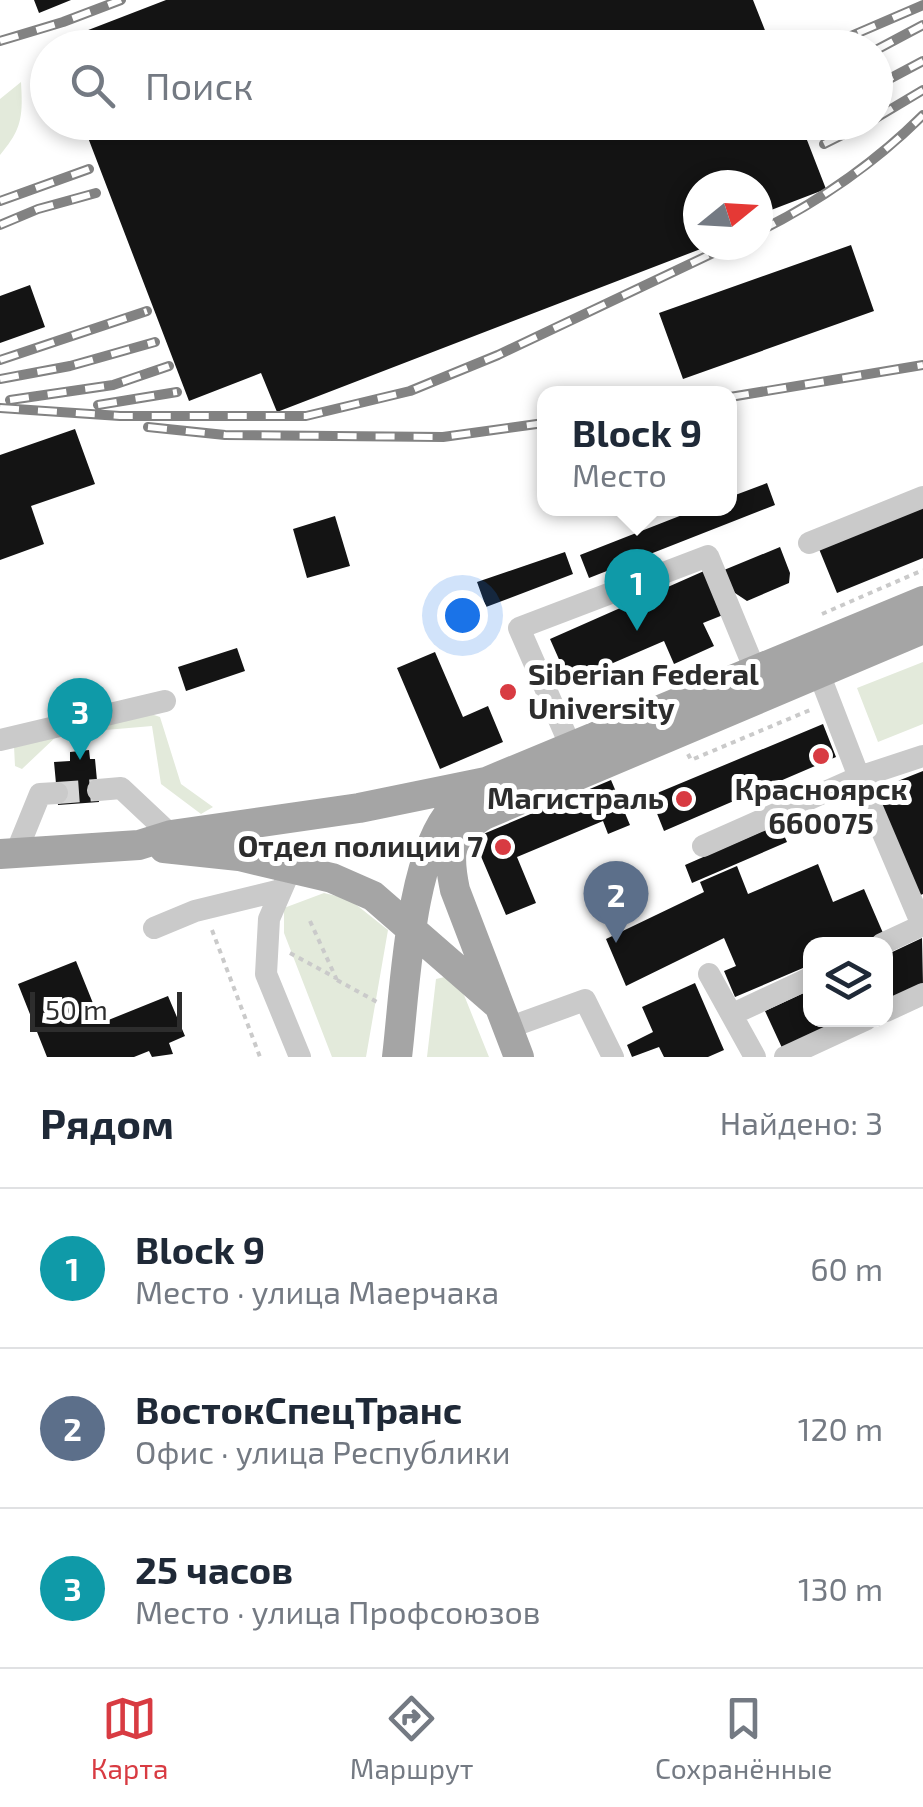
<!DOCTYPE html>
<html lang="ru">
<meta charset="utf-8">
<style>
body{margin:0;font-family:"Exo 2",sans-serif;background:#f2f2f3;color:#1f2937}
.controls{position:absolute;right:30px;bottom:30px;display:grid;overflow:hidden;border-radius:20px;box-shadow:0 5px 15px #0003}
.controls button{width:90px;height:90px;display:grid;place-items:center;padding:0;border:0;border-bottom:2px solid #e0e1e3;background:#fff;color:#1f2937;font:50px sans-serif}
.compass{position:absolute;left:683px;top:170px;width:90px;height:90px;border-radius:50%;background:#fff;box-shadow:0 5px 15px #0003;rotate:72deg}
.scale{position:absolute;left:30px;bottom:25px;width:152px;box-sizing:border-box;padding-left:10px;border:5px solid #2d2d2d;border-top:0;font-size:28px;line-height:35px;white-space:nowrap;color:#2d2d2d;-webkit-text-stroke:8px #fff;paint-order:stroke}
.you{position:absolute;left:462px;top:615px;width:35px;height:35px;margin:-25px;border:8px solid #fff;border-radius:50%;background:#1a73e8;box-shadow:0 0 0 15px #1a73e833}
.badge{display:grid;place-items:center;width:65px;height:65px;border-radius:50%;background:#d83b42;color:#fff;font-size:32px;font-weight:700}
.pin{position:absolute;translate:-50% -82px;filter:drop-shadow(0 2px 5px #0008)}
.pin::after{content:'';position:absolute;top:52px;width:35px;height:30px;background:inherit;clip-path:polygon(0 0,100% 0,50% 100%)}
.popup{position:absolute;left:537px;top:386px;width:200px;height:130px;box-sizing:border-box;display:grid;place-content:center;border-radius:20px;background:#fff;filter:drop-shadow(0 2px 8px #0005);font-size:32px;white-space:nowrap;color:#747a83}
.popup b{font-size:38px;color:#1f2937}
.popup::after{content:'';position:absolute;left:50%;top:100%;margin-left:-20px;border:20px solid transparent;border-top-color:#fff}
.list{margin:0;padding:0;list-style:none}
h2{display:flex;justify-content:space-between;align-items:center;height:130px;margin:0;padding:0 40px;font-size:42px}
h2 small{font-size:32px;font-weight:400;color:#747a83}
.list li{display:grid;grid-template-columns:65px 1fr auto;gap:30px;align-items:center;box-sizing:border-box;height:160px;padding:0 40px;border-top:2px solid #e0e1e3}
.list b{display:block;font-size:38px;white-space:nowrap}
.list p{margin:0;font-size:32px;white-space:nowrap;color:#747a83}
.list em{font-size:32px;font-style:normal;color:#747a83}
.icon{flex:none;width:55px;height:55px;fill:none;stroke:currentColor;stroke-width:2;stroke-linecap:round;stroke-linejoin:round}
.map{position:relative;flex:none;width:923px;height:1057px;overflow:hidden}
.search{position:absolute;background:#fff;box-shadow:0 5px 15px #0003;left:30px;right:30px;top:30px;height:110px;display:flex;align-items:center;gap:25px;box-sizing:border-box;padding:0 35px;border-radius:55px;color:#747a83;font-size:38px}
.sheet{height:610px;background:#fff}
nav{display:flex;justify-content:space-around;align-items:center;box-sizing:border-box;height:140px;border-top:2px solid #e0e1e3;background:#fff;font-size:28px;color:#747a83}
nav a{display:grid;justify-items:center;gap:5px}
nav .on{color:#d83b42}
.map>svg:first-child{display:block}
</style>
<div class="map">
<svg width="923" height="1057" viewBox="0 0 923 1057">
<rect width="100%" height="100%" fill="#fff"/>
<path fill="#e3eadb" d="M 21,82 C 23,117 22,129 0,155 L 0,99 Z
M 923,662 L 923,724 L 878,742 L 857,688 Z
M 145,712 L 160,717 L 181,784 L 213,807 L 201,814 L 161,784 L 152,726 L 59,734 L 22,769 L 15,766 L 14,746 Z
M 324,893 L 349,899 L 388,930 L 366,1057 L 332,1057 L 284,933 L 284,908 Z
M 449,976 L 464,995 L 489,1057 L 427,1057 L 436,979 Z"/>
<path fill="#141414" d="M 34,0 L 71,0 L 39,13 Z
M 166,0 L 753,0 L 772,48 L 54,48 L 52,44 Z
M 82,122 L 800,122 L 826,189 L 758,215 L 758,185 L 698,185 L 698,245 L 711,245 L 277,412 L 261,373 L 189,401 Z
M 851,245 L 874,311 L 683,379 L 659,313 Z
M 30,285 L 45,327 L 0,343 L 0,296 Z
M 75,429 L 95,484 L 31,506 L 44,544 L 0,560 L 0,455 Z
M 767,483 L 775,505 L 589,578 L 580,555 L 700,508 L 730,508 L 730,497 Z
M 923,507 L 923,558 L 837,593 L 819,549 Z
M 335,516 L 350,566 L 307,578 L 293,529 Z
M 780,547 L 790,573 L 789,583 L 747,601 L 732,591 L 724,570 Z
M 565,552 L 573,574 L 486,607 L 477,582 Z
M 704,571 L 723,615 L 703,623 L 714,646 L 674,664 L 664,641 L 569,682 L 550,639 Z
M 237,648 L 245,671 L 186,691 L 178,667 Z
M 435,652 L 463,717 L 488,706 L 503,742 L 440,769 L 397,668 Z
M 823,724 L 836,757 L 664,831 L 650,796 Z
M 89,750 L 90,759 L 95,759 L 99,802 L 58,805 L 54,762 L 70,761 L 70,752 Z
M 923,771 L 923,894 L 918,896 L 875,790 Z
M 611,780 L 630,825 L 608,834 L 603,821 L 517,857 L 536,903 L 506,915 L 477,847 L 481,835 Z
M 779,824 L 787,842 L 692,883 L 685,865 Z
M 818,864 L 833,902 L 864,889 L 883,933 L 857,944 L 810,944 L 810,965 L 735,997 L 724,971 L 736,966 L 724,938 L 626,986 L 606,939 L 704,892 L 700,882 L 737,866 L 748,894 Z
M 922,938 L 923,985 L 886,1003 L 886,955 Z
M 76,961 L 101,1023 L 168,996 L 185,1036 L 169,1043 L 173,1054 L 152,1057 L 149,1051 L 134,1057 L 47,1057 L 18,984 Z
M 695,983 L 724,1050 L 708,1057 L 664,1057 L 659,1047 L 632,1057 L 627,1045 L 653,1032 L 642,1007 Z
M 810,990 L 810,1019 L 849,1019 L 783,1050 L 765,1011 Z"/>
<g fill="none" stroke-linecap="round" stroke-linejoin="round">
<path stroke="#d5d5d5" stroke-width="22" stroke-dasharray="22 11" stroke-linecap="butt" d="M 57,793 L 98,790"/>
<path stroke="#cacaca" stroke-width="4" stroke-dasharray="5 5" stroke-linecap="butt" d="M 822,614 L 923,570
M 688,754 L 691,760 L 810,710
M 212,930 L 260,1057
M 290,953 L 336,978 L 310,921
M 337,980 L 377,1002"/>
<path stroke="#cacaca" stroke-width="22" d="M 809,543 L 923,497
M 818,671 L 859,777 L 923,756
M 0,740 L 165,701
M 571,747 L 519,628 L 708,556 L 755,670
M 98,790 L 121,788 L 171,835
M 703,846 L 859,777 L 922,925
M 16,853 L 40,794 L 57,793
M 291,868 L 269,919 L 266,974 L 300,1057
M 154,928 L 195,911 L 281,890
M 882,944 L 923,925
M 709,974 L 755,1057
M 886,1011 L 923,994
M 733,1014 L 810,978
M 508,1028 L 585,1000 L 613,1057
M 785,1057 L 867,1019"/>
<path stroke="#a5a5a5" stroke-width="30" d="M 164,848 L 239,856 L 332,878 L 373,896 L 496,1003
M 0,854 L 139,845 L 171,835 L 359,808 L 486,782 L 923,601
M 397,1057 C 405,992 409,856 453,809 C 461,799 474,792 483,784
M 519,1057 L 455,890 C 447,851 448,837 484,815 L 923,629"/>
<defs>
<path id="rail" d="M 0,41 L 63,22 L 121,0
M 823,48 L 923,5
M 876,50 L 923,25
M 876,86 L 923,61
M 876,118 L 923,90
M 824,144 L 868,122
M 0,201 L 89,169
M 0,225 L 38,209 L 96,193
M 758,232 C 820,201 874,164 923,115
M 0,360 L 147,311
M 0,379 L 70,366 L 155,342
M 730,397 L 923,365
M 10,400 L 113,385 L 169,366
M 98,405 L 177,392
M 0,408 L 120,416 L 306,416 L 410,391 L 498,355 L 730,245
M 148,427 L 225,435 L 443,437 L 544,423"/>
</defs>
<use href="#rail" stroke="#828282" stroke-width="10"/>
<use href="#rail" stroke="#fff" stroke-width="6" stroke-dasharray="19" stroke-linecap="butt"/>
</g>
<g fill="#d83b42" stroke="#fff" stroke-width="4">
<circle cx="508" cy="692" r="10"/>
<circle cx="821" cy="756" r="10"/>
<circle cx="684" cy="799" r="10"/>
<circle cx="503" cy="847" r="10"/>
</g>
<g text-anchor="middle" stroke-width="10" stroke-linejoin="round" paint-order="stroke">
<g font-size="30" font-weight="bold" fill="#2d2d2d" stroke="#fff" text-anchor="end">
<text x="528" y="685" text-anchor="start">Siberian Federal<tspan x="528" dy="34">University</tspan></text>
<text x="821" y="800" text-anchor="middle">Красноярск<tspan x="821" dy="34">660075</tspan></text>
<text x="664" y="809">Магистраль</text>
<text x="483" y="857">Отдел полиции 7</text>
</g>
</g>
</svg>
<div class="controls">
<button><svg class="icon" aria-label="layers" viewBox="0 0 24 24"><path d="M12 4l9 5-9 5-9-5zM3 14l9 5 9-5"/></svg></button>
</div>
<svg class="compass" viewBox="-18 -18 36 36"><path d="M0-13l5 13h-10z" fill="#e53935"/><path d="M0 13l5-13h-10z" fill="#747a83"/></svg>
<div class="scale">50 m</div>
<div class="you"></div>
<div class="pin badge" style="left:637px;top:631px;background:#0f9aa8">1</div>
<div class="popup"><b>Block 9</b>Место</div>
<div class="pin badge" style="left:616px;top:943px;background:#5c6f8a">2</div>
<div class="pin badge" style="left:80px;top:760px;background:#0f9aa8">3</div>
<div class="search"><svg class="icon" aria-label="search" viewBox="0 0 24 24"><circle cx="10" cy="10" r="6"/><path d="M15 15l6 6"/></svg>Поиск</div>
</div>
<section class="sheet">
<h2>Рядом<small>Найдено: 3</small></h2>
<ul class="list">
<li><span class="badge" style="background:#0f9aa8">1</span><div><b>Block 9</b><p>Место · улица Маерчака</p></div><em>60 m</em></li>
<li><span class="badge" style="background:#5c6f8a">2</span><div><b>ВостокСпецТранс</b><p>Офис · улица Республики</p></div><em>120 m</em></li>
<li><span class="badge" style="background:#0f9aa8">3</span><div><b>25 часов</b><p>Место · улица Профсоюзов</p></div><em>130 m</em></li>
</ul>
</section>
<nav>
<a class="on"><svg class="icon" aria-label="map" viewBox="0 0 24 24"><path d="M3 6l6-2 6 2 6-2v14l-6 2-6-2-6 2zM9 4v14M15 6v14"/></svg>Карта</a>
<a><svg class="icon" aria-label="directions" viewBox="0 0 24 24"><path d="M12 3l9 9-9 9-9-9zM9 14v-3h6M13 9l2 2-2 2"/></svg>Маршрут</a>
<a><svg class="icon" aria-label="saved" viewBox="0 0 24 24"><path d="M7 4h10v16l-5-4-5 4z"/></svg>Сохранённые</a>
</nav>
